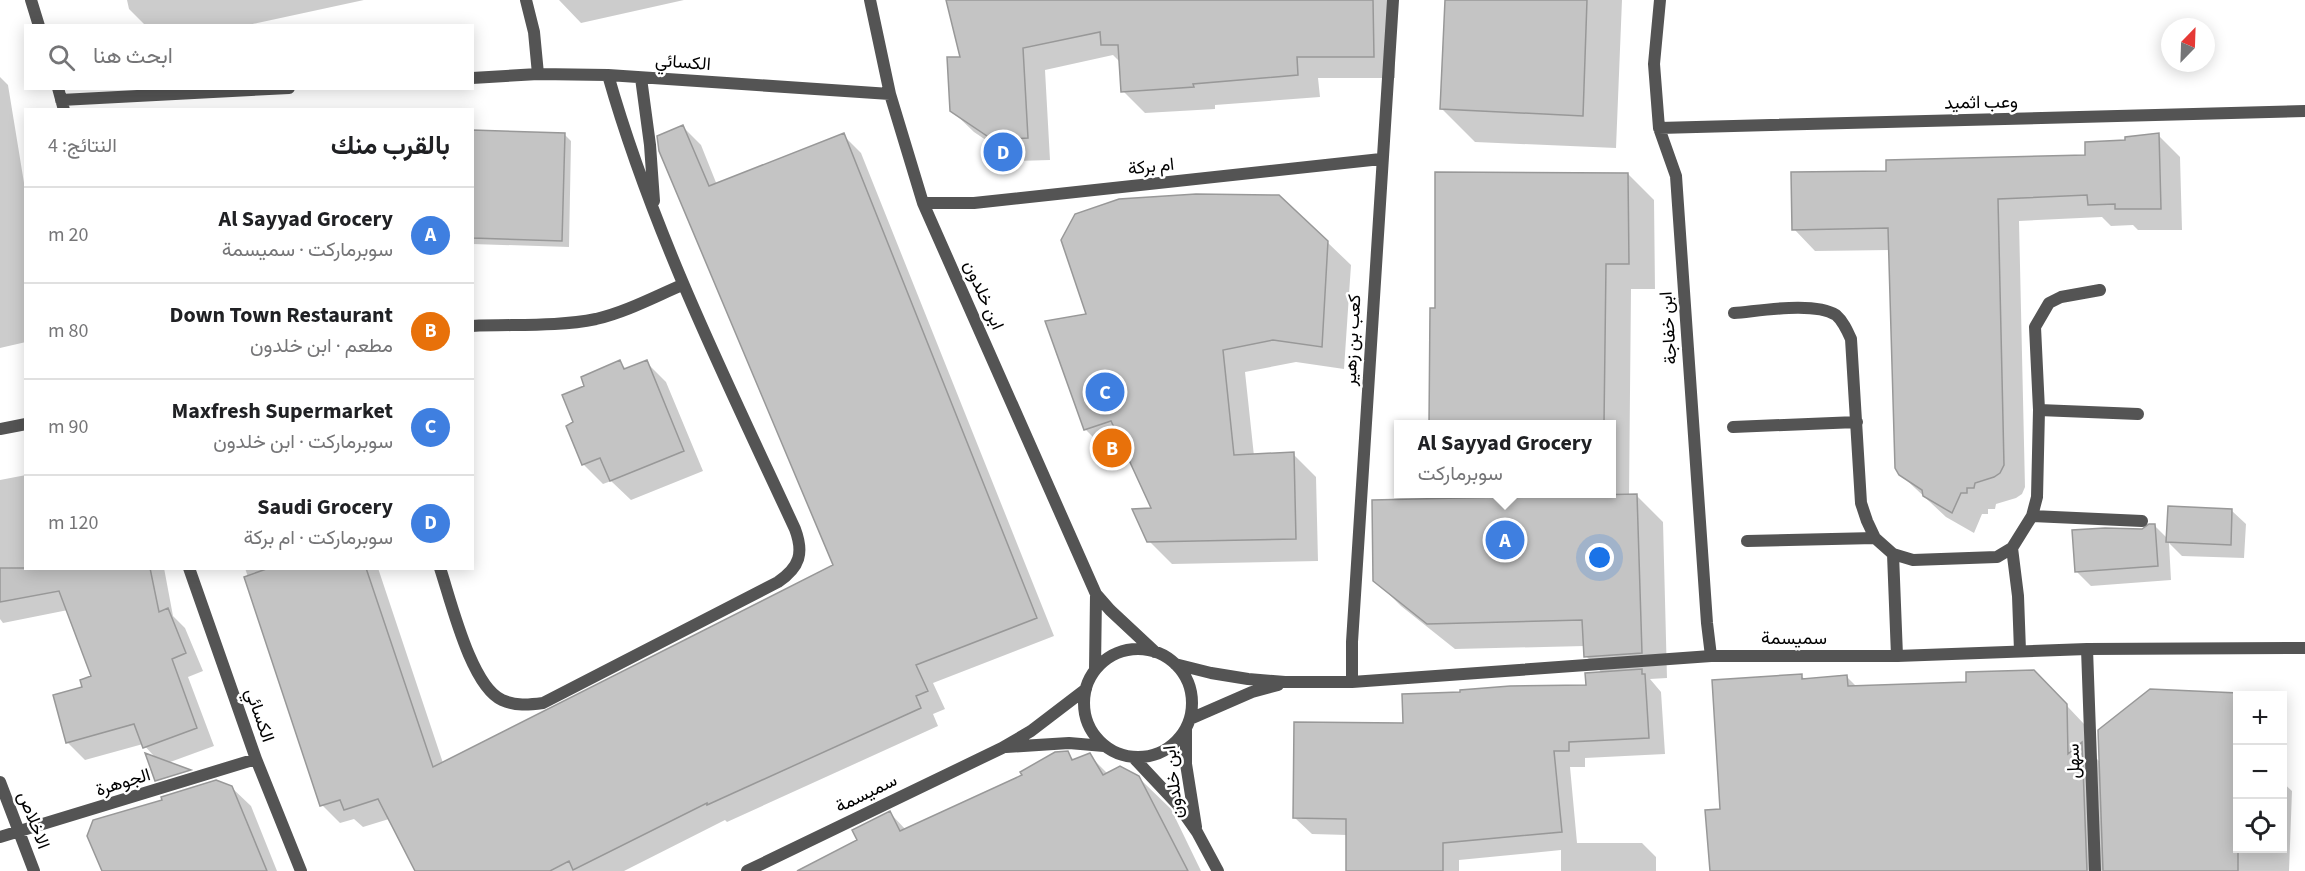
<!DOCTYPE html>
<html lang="ar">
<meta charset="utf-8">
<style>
body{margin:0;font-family:"Source Sans 3",Vazirmatn,sans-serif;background:#f2f2f2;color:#202124;direction:rtl}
.controls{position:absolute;right:18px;bottom:18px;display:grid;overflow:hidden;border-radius:0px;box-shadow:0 3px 15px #0003}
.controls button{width:54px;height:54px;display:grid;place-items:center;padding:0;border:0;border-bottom:2px solid #e0e0e0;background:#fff;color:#202124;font:30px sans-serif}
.compass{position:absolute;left:2161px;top:18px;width:54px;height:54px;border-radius:50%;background:#fff;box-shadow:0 3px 15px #0003;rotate:23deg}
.you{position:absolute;left:1600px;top:558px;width:21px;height:21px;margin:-15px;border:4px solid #fff;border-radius:50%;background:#1a73e8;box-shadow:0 0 0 9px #1a73e833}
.badge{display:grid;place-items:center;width:39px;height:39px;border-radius:50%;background:#000;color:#fff;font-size:20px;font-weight:700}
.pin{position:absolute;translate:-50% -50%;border:3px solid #fff;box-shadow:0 2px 6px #0006}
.popup{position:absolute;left:1394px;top:420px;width:222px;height:78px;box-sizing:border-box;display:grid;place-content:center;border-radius:0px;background:#fff;filter:drop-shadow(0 2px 4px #0005);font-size:20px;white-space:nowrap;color:#757577}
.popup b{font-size:22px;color:#202124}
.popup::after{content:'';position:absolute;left:50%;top:100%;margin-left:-12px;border:12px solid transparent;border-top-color:#fff}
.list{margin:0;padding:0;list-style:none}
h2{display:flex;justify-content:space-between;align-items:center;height:78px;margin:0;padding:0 24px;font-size:26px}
h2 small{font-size:20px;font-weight:400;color:#757577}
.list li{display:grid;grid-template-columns:39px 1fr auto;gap:18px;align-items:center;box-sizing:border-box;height:96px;padding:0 24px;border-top:2px solid #e0e0e0}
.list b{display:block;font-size:22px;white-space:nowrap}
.list p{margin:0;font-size:20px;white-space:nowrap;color:#757577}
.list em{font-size:20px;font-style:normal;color:#757577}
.icon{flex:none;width:33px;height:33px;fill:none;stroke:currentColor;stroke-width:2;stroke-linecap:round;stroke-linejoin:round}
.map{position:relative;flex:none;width:2305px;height:871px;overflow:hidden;direction:ltr}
.search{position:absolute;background:#fff;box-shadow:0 3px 15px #0003;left:24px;top:24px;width:450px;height:66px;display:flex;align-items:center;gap:15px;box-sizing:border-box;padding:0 21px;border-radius:0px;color:#757577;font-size:22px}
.panel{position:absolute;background:#fff;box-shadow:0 3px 15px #0003;left:24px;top:108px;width:450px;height:462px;border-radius:0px;direction:rtl}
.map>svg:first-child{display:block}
</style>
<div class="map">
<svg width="2305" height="871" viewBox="0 0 2305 871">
<rect width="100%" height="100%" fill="#fff"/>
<path fill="#0003" d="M 127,0 L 364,0 L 243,26 L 146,26 L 129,9 Z
M 559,0 L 684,0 L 581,23 Z
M 947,0 L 1394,0 L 1395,78 L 1318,78 L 1320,97 L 1215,105 L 1215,109 L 1145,113 L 1123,91 L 1121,63 L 1113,55 L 1045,70 L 1050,160 L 1017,161 L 974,132 L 951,110 L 962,58 Z
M 1446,0 L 1622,0 L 1616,148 L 1475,142 L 1442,109 Z
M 0,77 L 8,85 L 26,195 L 26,342 L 0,348 Z
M 683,127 L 701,145 L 717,185 L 843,135 L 861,153 L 1054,636 L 933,683 L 945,709 L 933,714 L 938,726 L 727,822 L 725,820 L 624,871 L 416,871 L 389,819 L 363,827 L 354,819 L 340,823 L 322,805 L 245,568 L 378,568 L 443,763 L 835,566 Z
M 472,132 L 564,134 L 571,141 L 569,247 L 472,244 Z
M 2158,135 L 2180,157 L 2182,230 L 2138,230 L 2133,225 L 2111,226 L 2102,217 L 2019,221 L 2025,487 L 2022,494 L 2016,498 L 1996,504 L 1995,509 L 1988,509 L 1988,514 L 1982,514 L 1974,533 L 1946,517 L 1900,474 L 1890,250 L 1815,251 L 1794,229 L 1888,172 L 2087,156 L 2127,141 Z
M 1628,174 L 1654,200 L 1655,289 L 1631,289 L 1629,496 L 1637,496 L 1663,522 L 1667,678 L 1650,679 L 1661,692 L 1665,754 L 1585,758 L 1585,767 L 1570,767 L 1577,843 L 1642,843 L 1656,857 L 1656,871 L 1561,871 L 1561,850 L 1459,860 L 1459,871 L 1347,871 L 1347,835 L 1312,834 L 1295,818 L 1405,725 L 1588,686 L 1603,674 L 1586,656 L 1585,646 L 1455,649 L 1401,606 L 1375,580 L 1429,500 L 1429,494 L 1612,494 L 1612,424 L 1430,424 L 1431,309 L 1437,309 Z
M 1327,242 L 1351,265 L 1344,369 L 1296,362 L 1245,372 L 1254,456 L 1293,454 L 1316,477 L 1318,561 L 1172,564 L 1149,541 L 1153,509 L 1124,447 L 1108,452 L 1085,429 L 1088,315 Z
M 619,362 L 627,370 L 646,362 L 666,382 L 703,471 L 631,500 L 611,481 L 603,484 L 583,464 L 586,387 Z
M 26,475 L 26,568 L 164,568 L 173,616 L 185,628 L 203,671 L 188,677 L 214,746 L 162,765 L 143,744 L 85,760 L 67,742 L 84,688 L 93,677 L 68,610 L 3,623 L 0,619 L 0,480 Z
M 2232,511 L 2246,524 L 2244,558 L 2182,556 L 2169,543 L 2171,580 L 2091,586 L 2077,572 L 2142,531 L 2154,525 L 2168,539 Z
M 1801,676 L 1806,680 L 1846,676 L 1857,687 L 2052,690 L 2084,724 L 2085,747 L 2101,763 L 2238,848 L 2282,848 L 2282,782 L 2292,791 L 2289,871 L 1712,871 L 1722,810 Z
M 1067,753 L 1075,761 L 1089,755 L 1108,774 L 1120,768 L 1142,781 L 1171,809 L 1201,871 L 800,871 L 859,840 L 890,813 L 906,830 L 1024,776 Z
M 231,787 L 251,806 L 277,871 L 104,871 Z"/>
<path fill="#c4c4c4" stroke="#989898" stroke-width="1.5" d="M 946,0 L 1373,0 L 1374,57 L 1297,57 L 1298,75 L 1193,84 L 1194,87 L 1121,92 L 1118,45 L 1101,45 L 1100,32 L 1023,48 L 1028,138 L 993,140 L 950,111 L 947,57 L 960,57 Z
M 1445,0 L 1587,0 L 1583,116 L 1440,109 Z
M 683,125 L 709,186 L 844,133 L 1037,618 L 916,665 L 928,691 L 916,696 L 921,708 L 707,805 L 707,803 L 573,870 L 569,861 L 550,871 L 415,871 L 378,799 L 344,810 L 340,800 L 320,806 L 244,577 L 269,568 L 366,568 L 433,767 L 833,565 L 659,151 L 657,136 Z
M 472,130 L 565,133 L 562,241 L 472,238 Z
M 2159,133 L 2161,209 L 2115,209 L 2115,204 L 2088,205 L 2087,195 L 1998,199 L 2004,465 L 2000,473 L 1994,477 L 1975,483 L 1974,488 L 1967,488 L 1967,493 L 1961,493 L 1952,513 L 1923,496 L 1922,490 L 1899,475 L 1895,468 L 1888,228 L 1792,230 L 1791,172 L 1886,171 L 1886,160 L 2085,155 L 2085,142 L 2125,140 L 2125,137 Z
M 1435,172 L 1628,173 L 1629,264 L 1606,264 L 1604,424 L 1429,424 L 1430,308 L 1435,308 Z
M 1196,194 L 1279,195 L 1328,241 L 1322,347 L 1273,340 L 1223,350 L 1234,455 L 1294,452 L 1296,539 L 1147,542 L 1132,509 L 1151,508 L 1111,421 L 1084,430 L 1045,321 L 1086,314 L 1061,240 L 1075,214 L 1119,199 Z
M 620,360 L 624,369 L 647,360 L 684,451 L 610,481 L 600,458 L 582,465 L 566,426 L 573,422 L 562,395 L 584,386 L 581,377 Z
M 1637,494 L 1642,653 L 1584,657 L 1582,620 L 1427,624 L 1373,581 L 1372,500 Z
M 2168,506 L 2232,509 L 2231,545 L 2166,542 Z
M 2149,524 L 2155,524 L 2158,566 L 2075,572 L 2072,530 L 2105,528 L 2142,529 Z
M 0,568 L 150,568 L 159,612 L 168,608 L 186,653 L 172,659 L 197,728 L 143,748 L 134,724 L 66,743 L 53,695 L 82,687 L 80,680 L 91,676 L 59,591 L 0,602 Z
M 1642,669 L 1642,674 L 1645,674 L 1649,738 L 1569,742 L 1569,751 L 1554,751 L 1562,832 L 1443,843 L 1443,871 L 1346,871 L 1346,819 L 1293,818 L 1294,722 L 1403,723 L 1402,694 L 1460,692 L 1460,690 L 1510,686 L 1586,685 L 1585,673 Z
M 2034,670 L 2067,704 L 2068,754 L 2082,742 L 2087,871 L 1710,871 L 1705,810 L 1720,809 L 1712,680 L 1802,674 L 1802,679 L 1847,675 L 1848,686 L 1966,682 L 1966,672 Z
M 2150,689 L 2238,693 L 2238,871 L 2103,871 L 2098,730 Z
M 1068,751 L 1072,760 L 1090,753 L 1103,775 L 1120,766 L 1139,776 L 1188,871 L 797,871 L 857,840 L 852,830 L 890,811 L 900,831 L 1022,775 L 1020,772 L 1055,752 Z
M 145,753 L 191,770 L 155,781 Z
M 216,780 L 232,786 L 267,871 L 102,871 L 87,836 L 93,820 L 162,800 L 161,797 Z"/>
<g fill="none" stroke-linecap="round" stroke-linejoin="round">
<path stroke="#545454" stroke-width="12" d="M 1734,313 C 1760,311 1814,301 1836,315 C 1843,321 1847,330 1851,339 L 1861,503 L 1867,521 L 1875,538 L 1893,554 L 1913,560 L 1997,557 L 2012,548 L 2032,516 L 2037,497 L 2039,410 L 2035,327 L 2049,303 L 2061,297 L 2100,290
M 2039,410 L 2138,414
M 1733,427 L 1857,422
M 2032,516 L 2142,521
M 1747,541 L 1875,538
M 2012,548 L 2018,596 L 2020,651
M 1893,554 L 1897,656"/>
<path stroke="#545454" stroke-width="12" d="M 31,0 L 39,26
M 526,0 L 534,32 L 538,74
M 870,0 L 890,94 L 923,203 L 1096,594 L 1110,610 L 1155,652
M 1660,0 L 1654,64 L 1659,128 L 1676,176 L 1707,623 L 1711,656
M 472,78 L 538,74 L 608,75 L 890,94
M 641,78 L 650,145 L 654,201
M 58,88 L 64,110
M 61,100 L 289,88
M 1659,128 L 2305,111
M 923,203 L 974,203 L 1381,159
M 472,326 C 513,324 557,327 596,319 C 626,312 654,297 682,285
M 0,429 L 26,424
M 189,568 L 256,759 L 301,871
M 440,568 C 451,601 471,686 502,700 C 516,706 528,705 543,703 L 778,582 C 800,567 804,553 795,529 C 726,380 653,233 608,75
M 2087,649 L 2095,871
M1084 703a54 54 0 1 1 108 0a54 54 0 1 1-108 0Z
M 1175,664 L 1211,673 L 1248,679 L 1285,682 L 1352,682 L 1711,656 L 1897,656 L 2087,649 L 2305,648
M 1095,670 L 1096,594
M 1352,682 L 1352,642 L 1393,0
M 1190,719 L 1252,692 L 1278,685
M 1186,729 L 1186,764 L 1196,827
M 1006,747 L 1069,743 L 1104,746
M 1133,757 L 1178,805 L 1197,832 L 1218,871
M 0,782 L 34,871
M 0,837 L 256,759
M 747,871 L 1002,748 L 1031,731 L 1086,689"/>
</g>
<g text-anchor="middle" stroke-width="5" stroke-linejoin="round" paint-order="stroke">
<g font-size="18" fill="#000" stroke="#fff">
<text transform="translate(683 62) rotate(4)" y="6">الكسائي</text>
<text transform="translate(1981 102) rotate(-1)" y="6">وعب اثميد</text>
<text transform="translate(1151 166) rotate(-6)" y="6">ام بركة</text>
<text transform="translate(984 295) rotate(66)" y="6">ابن خلدون</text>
<text transform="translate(1668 328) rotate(-94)" y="6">ابن خفاجة</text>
<text transform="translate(1352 340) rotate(-87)" y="6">كعب بن زهير</text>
<text x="1794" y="644">سميسمة</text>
<text transform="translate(260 715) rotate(71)" y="6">الكسائي</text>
<text transform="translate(2073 761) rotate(-92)" y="6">سهل</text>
<text transform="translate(123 782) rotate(-17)" y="6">الجوهرة</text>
<text transform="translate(1173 782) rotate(-96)" y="6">ابن خلدون</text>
<text transform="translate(866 793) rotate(-26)" y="6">سميسمة</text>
<text transform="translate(34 820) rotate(69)" y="6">الاخلاص</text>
</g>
</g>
</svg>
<div class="controls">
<button>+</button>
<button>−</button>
<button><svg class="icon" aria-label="locate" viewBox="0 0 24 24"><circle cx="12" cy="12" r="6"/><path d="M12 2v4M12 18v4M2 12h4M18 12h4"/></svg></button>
</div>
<svg class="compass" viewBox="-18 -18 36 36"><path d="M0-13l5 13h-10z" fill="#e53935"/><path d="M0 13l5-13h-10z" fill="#757577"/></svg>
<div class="you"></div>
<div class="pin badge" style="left:1505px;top:540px;background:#3f7fe0">A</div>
<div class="popup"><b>Al Sayyad Grocery</b>سوبرماركت</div>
<div class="pin badge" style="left:1112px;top:448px;background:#e8710a">B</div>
<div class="pin badge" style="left:1105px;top:392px;background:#3f7fe0">C</div>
<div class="pin badge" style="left:1003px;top:152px;background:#3f7fe0">D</div>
<div class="search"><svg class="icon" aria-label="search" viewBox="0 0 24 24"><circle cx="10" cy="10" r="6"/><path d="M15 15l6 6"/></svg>ابحث هنا</div>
<section class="panel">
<h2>بالقرب منك<small>النتائج: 4</small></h2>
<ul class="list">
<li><span class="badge" style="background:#3f7fe0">A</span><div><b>Al Sayyad Grocery</b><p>سوبرماركت · سميسمة</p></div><em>20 m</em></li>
<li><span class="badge" style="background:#e8710a">B</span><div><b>Down Town Restaurant</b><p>مطعم · ابن خلدون</p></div><em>80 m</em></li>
<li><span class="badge" style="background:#3f7fe0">C</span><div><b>Maxfresh Supermarket</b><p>سوبرماركت · ابن خلدون</p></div><em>90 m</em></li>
<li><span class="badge" style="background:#3f7fe0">D</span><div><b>Saudi Grocery</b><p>سوبرماركت · ام بركة</p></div><em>120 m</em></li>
</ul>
</section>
</div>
